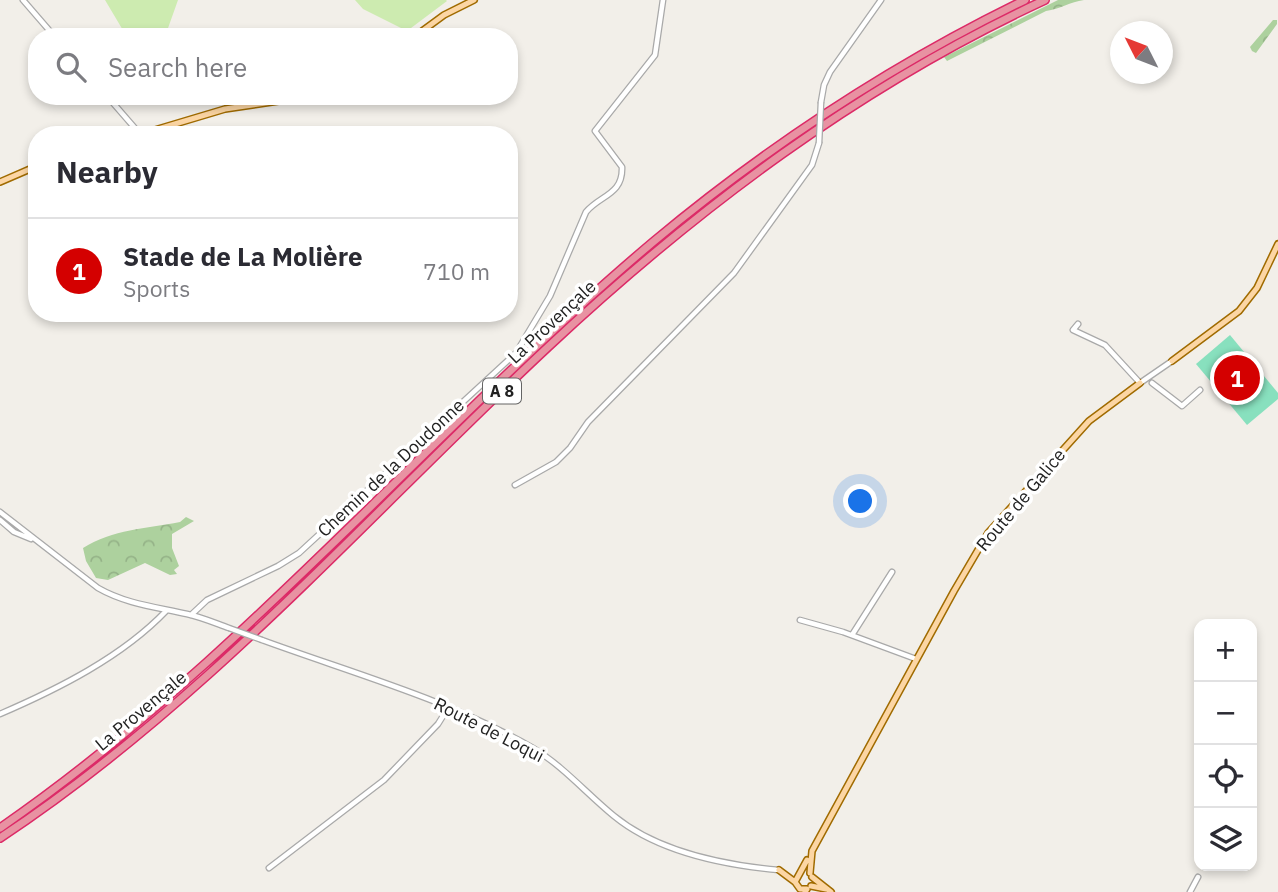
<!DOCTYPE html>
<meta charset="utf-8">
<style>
body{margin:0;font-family:"IBM Plex Sans",sans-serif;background:#f7f7f7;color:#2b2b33}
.controls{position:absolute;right:21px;bottom:21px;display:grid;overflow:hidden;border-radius:14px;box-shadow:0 4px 10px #0003}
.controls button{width:63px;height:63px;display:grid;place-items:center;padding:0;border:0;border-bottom:2px solid #e1e1e2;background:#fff;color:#2b2b33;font:35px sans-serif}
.compass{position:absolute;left:1110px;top:21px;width:63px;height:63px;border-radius:50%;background:#fff;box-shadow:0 4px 10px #0003;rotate:312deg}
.you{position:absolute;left:861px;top:502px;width:24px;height:24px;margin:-18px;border:5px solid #fff;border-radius:50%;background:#1a73e8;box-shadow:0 0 0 10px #1a73e833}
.badge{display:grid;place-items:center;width:46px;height:46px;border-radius:50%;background:#d40000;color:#fff;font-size:23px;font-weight:700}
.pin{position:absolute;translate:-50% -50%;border:4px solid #fff;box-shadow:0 2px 7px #0006}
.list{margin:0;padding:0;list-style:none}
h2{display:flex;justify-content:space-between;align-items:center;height:91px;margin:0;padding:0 28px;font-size:30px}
h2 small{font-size:23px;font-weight:400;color:#7c7c81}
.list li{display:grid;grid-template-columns:46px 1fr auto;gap:21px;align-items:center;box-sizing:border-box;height:105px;padding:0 28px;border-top:2px solid #e1e1e2}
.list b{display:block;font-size:26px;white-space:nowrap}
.list p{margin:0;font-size:23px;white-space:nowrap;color:#7c7c81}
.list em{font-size:23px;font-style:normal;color:#7c7c81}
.icon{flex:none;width:38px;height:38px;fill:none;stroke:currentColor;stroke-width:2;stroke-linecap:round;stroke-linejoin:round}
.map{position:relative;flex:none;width:1278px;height:892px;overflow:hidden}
.search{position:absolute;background:#fff;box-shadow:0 4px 10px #0003;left:28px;top:28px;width:490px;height:77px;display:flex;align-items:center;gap:18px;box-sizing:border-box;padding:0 24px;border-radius:28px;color:#7c7c81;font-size:26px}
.panel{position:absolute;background:#fff;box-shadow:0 4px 10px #0003;left:28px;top:126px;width:490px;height:196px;border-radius:28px}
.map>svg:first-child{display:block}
</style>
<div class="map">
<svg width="1278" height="892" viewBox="0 0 1278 892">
<defs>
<pattern id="forest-crowns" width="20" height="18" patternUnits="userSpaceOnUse" patternTransform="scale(1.75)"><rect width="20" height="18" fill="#add19e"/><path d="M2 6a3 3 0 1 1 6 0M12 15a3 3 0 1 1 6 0" fill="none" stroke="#95b388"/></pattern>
</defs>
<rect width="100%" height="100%" fill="#f2efe9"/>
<path fill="#cdebb0" d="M 105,0 L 178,0 L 167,31 L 158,37 L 127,37 Z
M 355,0 L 446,0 L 447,1 L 407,31 L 363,9 Z"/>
<path fill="url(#forest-crowns)" d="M 1058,0 L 1084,0 C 1070,2 1060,9 1046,11 L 947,61 L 944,57 Z
M 1273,20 L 1277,20 L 1277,24 L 1256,53 L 1252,51 L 1250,47 Z
M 186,517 L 194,521 L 172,534 L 172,548 L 179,566 L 174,570 L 177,574 L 170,575 L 145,563 L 108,580 L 96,578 L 86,561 L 83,548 C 113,529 146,529 180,522 Z"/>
<path fill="#88e0be" d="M 1230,335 L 1278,393 L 1278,399 L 1247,425 L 1196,364 Z"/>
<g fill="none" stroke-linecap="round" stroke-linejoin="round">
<defs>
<path id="minor" d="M 23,0 L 55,37
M 107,96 L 140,134
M 821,102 L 824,85 L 830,72 L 881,0
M 1078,324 L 1073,330 L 1105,345 L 1140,383 L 1172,361
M 1152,383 L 1182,406 L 1200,390
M 515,485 L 556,462 L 570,448 L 588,422 L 734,273 L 812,165 L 819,143
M 0,512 L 98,588 C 126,604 156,607 187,614 C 201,617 215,623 229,628
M 0,520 L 14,532 L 31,539
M 191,615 L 207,600 L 278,566 L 299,553 L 516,353 L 550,296 L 586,212 C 600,195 623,195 622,167 L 595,131 L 655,55 L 663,0
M 800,620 L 843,632 L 916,659
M 852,635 L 892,572
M 262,640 C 352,673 450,700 533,748 C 563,766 587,794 614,816 C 658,852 723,865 779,870
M 0,714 C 58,689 122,657 166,611
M 269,868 L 384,780 L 438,724 L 448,708
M 1190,892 L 1198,877"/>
<path id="major" d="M 414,37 L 444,15 L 474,0
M 138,135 L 225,109 L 312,96
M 0,182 L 37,166
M 1172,361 L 1239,311 L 1257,288 L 1278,244
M 779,870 L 795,882
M 810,873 L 812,851 L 954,591 L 988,533 L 1089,421 L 1140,383
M 812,877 L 831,892
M 811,886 L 826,889
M 805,892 L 807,889 L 800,889 L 795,882 L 807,860"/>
<path id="highway" d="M 0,828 C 242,661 429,431 653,242 C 767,147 891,65 1025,0
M 0,838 C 206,702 369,514 548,347 C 697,208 859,86 1045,0"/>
</defs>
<use href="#minor" stroke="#a9a9a9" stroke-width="7"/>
<use href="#major" stroke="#a06b00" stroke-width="8"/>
<use href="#highway" stroke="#dc2a67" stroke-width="10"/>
<use href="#minor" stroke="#fff" stroke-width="4.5"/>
<use href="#major" stroke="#fcd6a4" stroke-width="5"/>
<use href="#highway" stroke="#e892a2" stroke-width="7"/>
<defs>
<path id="minor-bridge" d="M 819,143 L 821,102
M 229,628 L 262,640"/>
</defs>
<use href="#minor-bridge" stroke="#a9a9a9" stroke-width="7" stroke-linecap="butt"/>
<use href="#minor-bridge" stroke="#fff" stroke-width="4.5"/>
</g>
<g text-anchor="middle" stroke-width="7" stroke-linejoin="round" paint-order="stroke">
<rect fill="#fff" stroke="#646464" stroke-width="2" x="483" y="378.5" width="38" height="25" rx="5"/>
<g font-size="16" font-weight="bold" fill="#222">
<text x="502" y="397">A 8</text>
</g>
<g font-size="18" fill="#222" stroke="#fff">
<text transform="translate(552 322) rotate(-43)" y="6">La Provençale</text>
<text transform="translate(391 468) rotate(-43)" y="6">Chemin de la Doudonne</text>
<text transform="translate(1021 500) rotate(-50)" y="6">Route de Galice</text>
<text transform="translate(141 711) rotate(-40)" y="6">La Provençale</text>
<text transform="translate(489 730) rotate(27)" y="6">Route de Loqui</text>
</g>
</g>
</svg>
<div class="controls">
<button>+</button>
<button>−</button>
<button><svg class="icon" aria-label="locate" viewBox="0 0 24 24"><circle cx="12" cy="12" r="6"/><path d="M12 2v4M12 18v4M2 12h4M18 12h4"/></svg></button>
<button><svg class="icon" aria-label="layers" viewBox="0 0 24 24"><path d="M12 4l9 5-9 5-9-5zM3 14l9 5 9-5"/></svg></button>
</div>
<svg class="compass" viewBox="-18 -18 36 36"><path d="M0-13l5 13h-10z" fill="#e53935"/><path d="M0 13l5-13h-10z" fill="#7c7c81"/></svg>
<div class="you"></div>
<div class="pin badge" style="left:1237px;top:378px">1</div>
<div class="search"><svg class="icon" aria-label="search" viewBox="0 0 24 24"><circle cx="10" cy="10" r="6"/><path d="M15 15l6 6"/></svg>Search here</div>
<section class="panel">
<h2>Nearby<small></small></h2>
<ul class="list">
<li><span class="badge">1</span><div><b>Stade de La Molière</b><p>Sports</p></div><em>710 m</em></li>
</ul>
</section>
</div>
